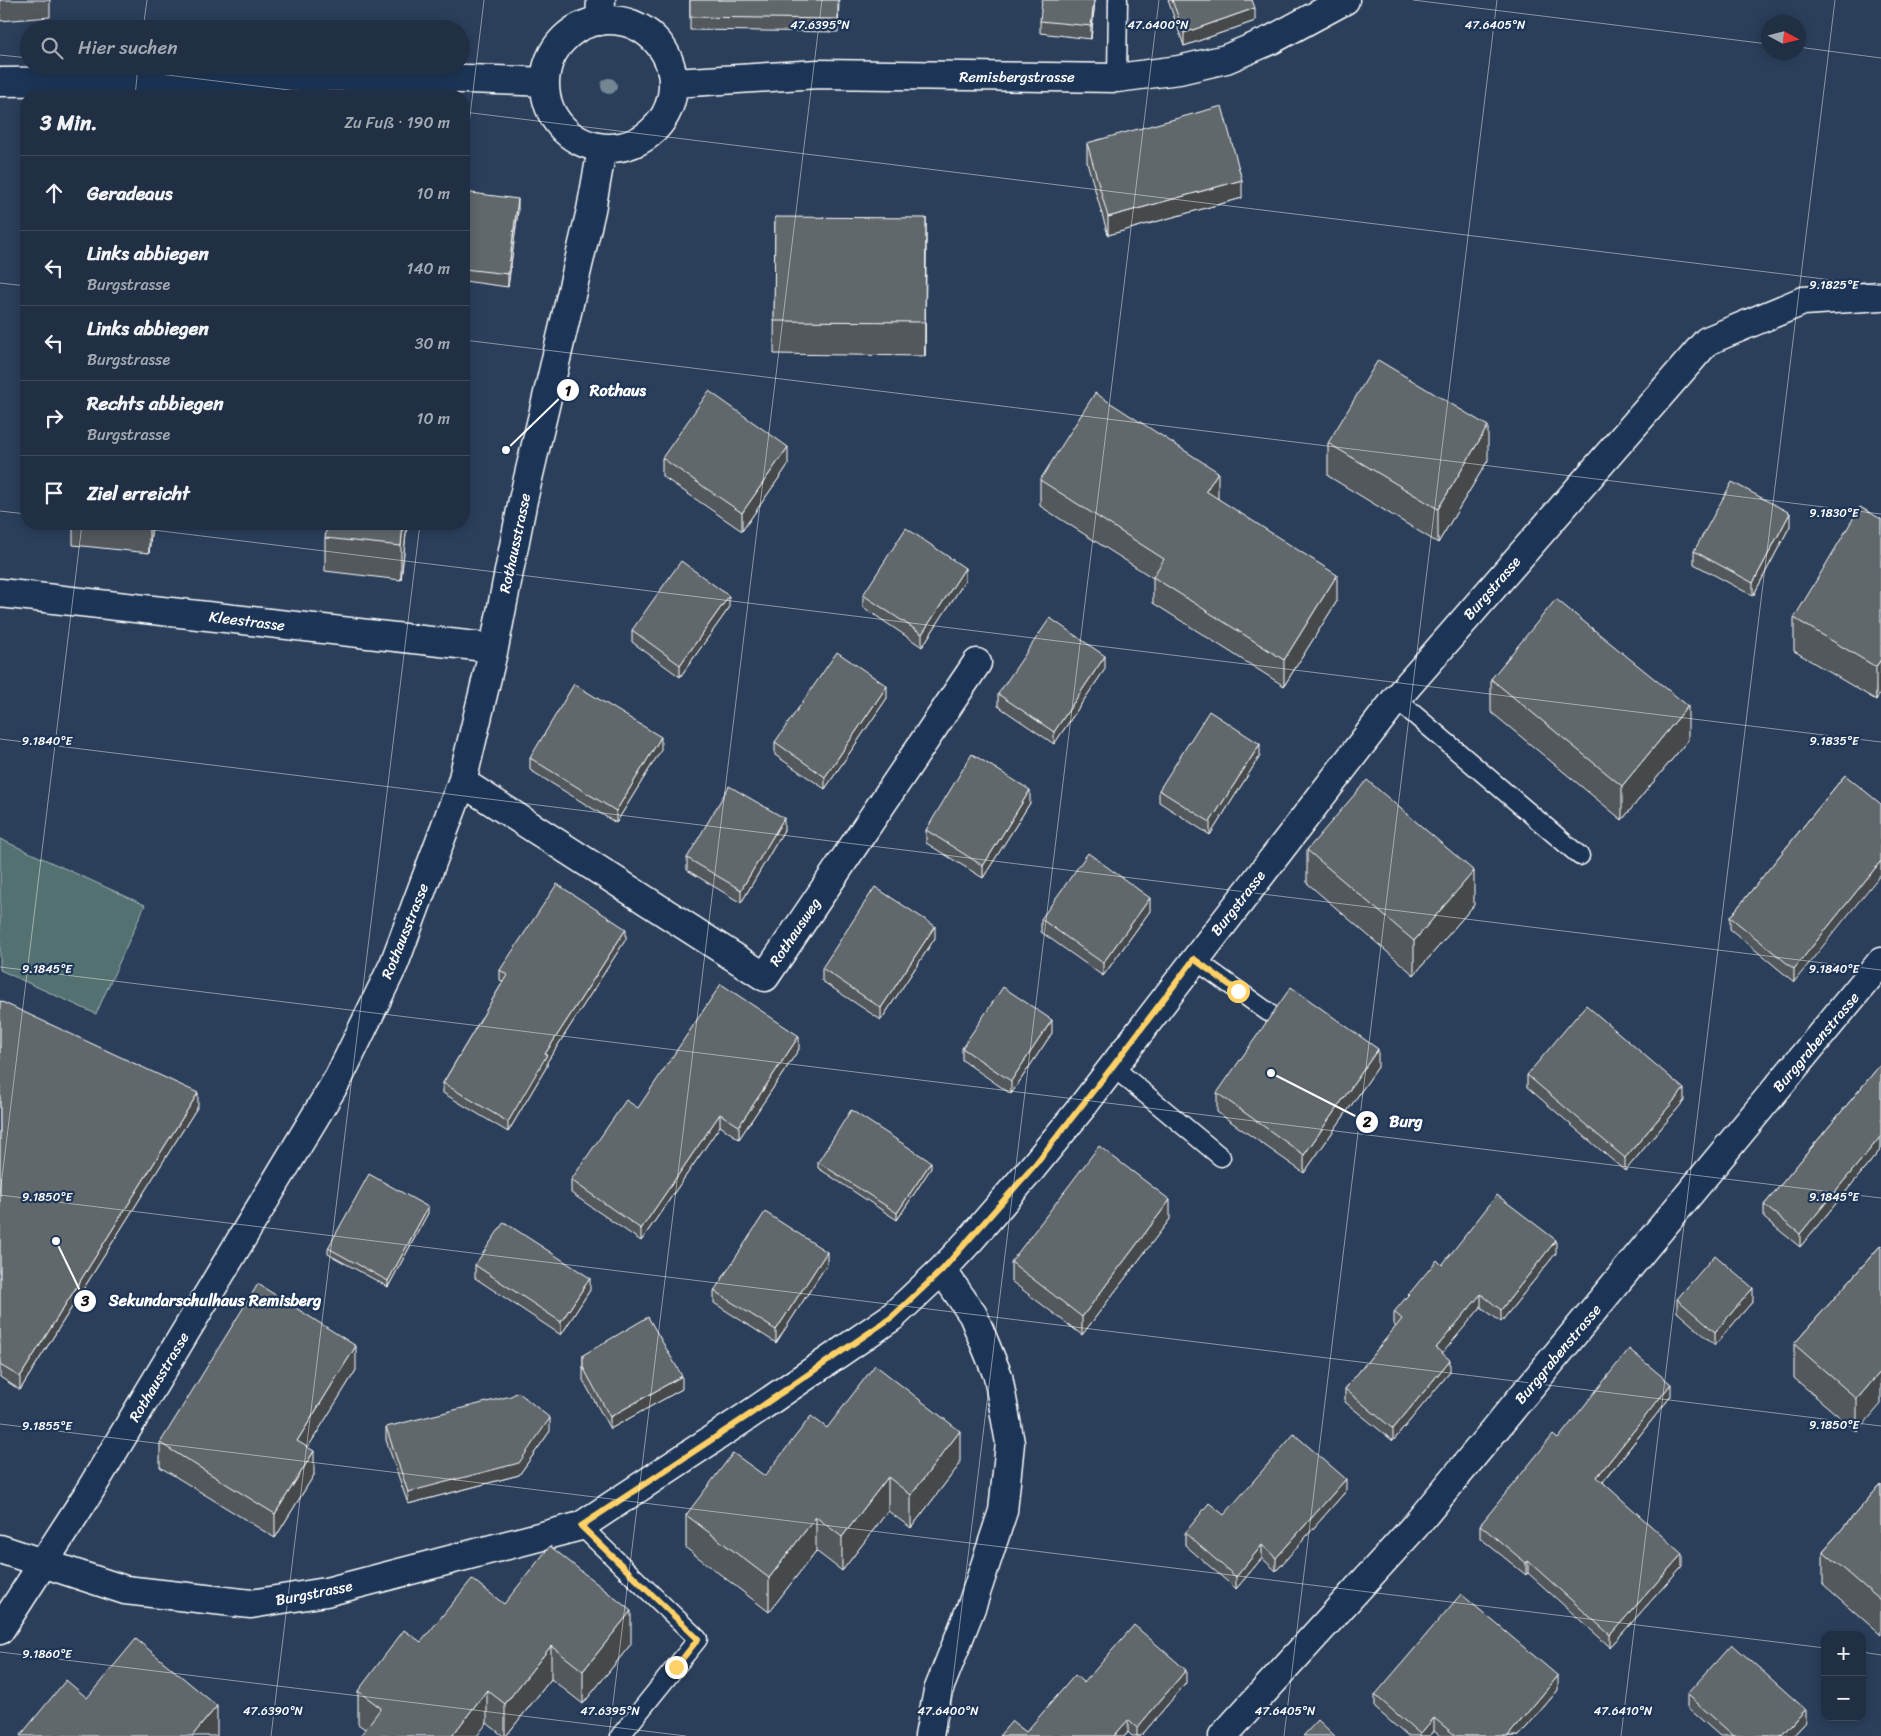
<!DOCTYPE html>
<html lang="de">
<meta charset="utf-8">
<style>
body{margin:0;font-family:Sriracha,sans-serif;background:#28374b;color:#f1f3f6}
.controls{position:absolute;right:15px;bottom:15px;display:grid;overflow:hidden;border-radius:10px;box-shadow:0 2px 12px #0003}
.controls button{width:45px;height:45px;display:grid;place-items:center;padding:0;border:0;border-bottom:1px solid #3d4a5d;background:#202f44;color:#f1f3f6;font:25px sans-serif}
.compass{position:absolute;left:1761px;top:15px;width:45px;height:45px;border-radius:50%;background:#202f44;box-shadow:0 2px 12px #0003;rotate:97deg}
.stop{position:absolute;width:15px;height:15px;margin:-11px;border:4px solid #ffd166;border-radius:50%;background:#fff}
.stop.end{background:#ffd166;border-color:#fff;box-shadow:0 1px 5px #0008}
.list{margin:0;padding:0;list-style:none}
h2{display:flex;justify-content:space-between;align-items:center;height:65px;margin:0;padding:0 20px;font-size:21px}
h2 small{font-size:16px;font-weight:400;color:#a2a9b2}
.list li{display:grid;grid-template-columns:32px 1fr auto;gap:15px;align-items:center;box-sizing:border-box;height:75px;padding:0 20px;border-top:1px solid #3d4a5d}
.list b{display:block;font-size:19px;white-space:nowrap}
.list p{margin:0;font-size:16px;white-space:nowrap;color:#a2a9b2}
.list em{font-size:16px;font-style:normal;color:#a2a9b2}
.icon{flex:none;width:28px;height:28px;fill:none;stroke:currentColor;stroke-width:2;stroke-linecap:round;stroke-linejoin:round}
.map{position:relative;flex:none;width:1881px;height:1736px;overflow:hidden}
.search{position:absolute;background:#202f44;box-shadow:0 2px 12px #0003;left:20px;top:20px;width:450px;height:55px;display:flex;align-items:center;gap:12px;box-sizing:border-box;padding:0 18px;border-radius:28px;color:#a2a9b2;font-size:19px}
.panel{position:absolute;background:#202f44;box-shadow:0 2px 12px #0003;left:20px;top:90px;width:450px;height:440px;border-radius:20px}
.map>svg:first-child{display:block}
</style>
<div class="map">
<svg width="1881" height="1736" viewBox="0 0 1881 1736">
<rect width="100%" height="100%" fill="#2b3f5b"/>
<filter id="ink" filterUnits="userSpaceOnUse"><feTurbulence type="fractalNoise" baseFrequency=".02" numOctaves="2"/><feDisplacementMap in="SourceGraphic" scale="10" xChannelSelector="R" yChannelSelector="G"/><feConvolveMatrix kernelMatrix="1 2 1 2 8 2 1 2 1" color-interpolation-filters="sRGB"/></filter>
<g filter="url(#ink)">
<path fill="#527170" stroke="#a8b8b8" d="M 0,839 L 145,905 L 96,1014 L 0,970 Z"/>
<g fill="none" stroke-linecap="round" stroke-linejoin="round">
<defs>
<path id="service" d="M 1117,78 L 1118,0
M 1396,699 L 1580,856
M 1194,959 L 1268,1012
M 1113,1067 L 1221,1157
M 581,1526 L 698,1639 L 620,1736"/>
<path id="minor" d="M 600,21 L 601,0
M 0,593 L 494,648
M 462,782 L 765,977 L 977,663
M 0,1549 L 125,1590 L 251,1604 L 326,1592 L 581,1526 L 746,1417 L 892,1317 L 942,1270 L 970,1240 L 1033,1167 L 1082,1107 L 1396,699 L 1707,341 L 1803,301 L 1881,296
M 0,1630 L 86,1497 L 339,1077 L 394,964 L 462,782 L 494,648 L 523,500 L 591,210 L 602,149
M 929,1736 L 938,1691 L 972,1605 L 1003,1511 L 1010,1443 L 998,1376 L 973,1315 L 942,1270
M 1223,1736 L 1416,1525 L 1881,962"/>
<path id="tertiary" d="M545 84a64 64 0 1 1 128 0a64 64 0 1 1-128 0Z
M 0,82 C 181,80 363,73 544,82
M 674,83 L 818,74 L 1117,78 L 1179,70 L 1226,59 L 1271,40 L 1345,0"/>
</defs>
<use href="#service" stroke="#fff" stroke-width="21"/>
<use href="#minor" stroke="#fff" stroke-width="31"/>
<use href="#tertiary" stroke="#fff" stroke-width="31"/>
<use href="#service" stroke="#1d3557" stroke-width="18"/>
<use href="#minor" stroke="#1d3557" stroke-width="28"/>
<use href="#tertiary" stroke="#1d3557" stroke-width="28"/>
</g>
<circle fill="#758592" cx="609" cy="86" r="8"/>
<path fill="#53595d" stroke="#fff" d="M 0,0 L 50,0 L 50,17 L 0,21 Z
M 690,0 L 839,0 L 838,32 L 690,30 Z
M 1095,0 L 1091,39 L 1040,33 L 1040,21 Z
M 1168,0 L 1252,0 L 1255,21 L 1184,46 Z
M 1087,143 L 1242,198 L 1108,235 L 1087,162 Z
M 464,192 L 518,211 L 508,287 L 464,281 Z
M 775,217 L 926,251 L 925,356 L 774,354 Z
M 1328,443 L 1488,460 L 1438,543 L 1328,476 Z
M 662,458 L 788,465 L 742,531 L 662,476 Z
M 1040,480 L 1218,498 L 1218,499 L 1337,601 L 1284,686 L 1153,603 L 1153,578 L 1040,506 Z
M 1881,519 L 1876,700 L 1794,651 L 1794,618 Z
M 73,524 L 152,524 L 149,553 L 73,545 Z
M 407,524 L 401,580 L 325,571 L 325,538 Z
M 1790,526 L 1753,596 L 1694,564 L 1694,551 Z
M 965,581 L 922,647 L 863,607 L 863,595 Z
M 729,608 L 680,677 L 632,642 L 632,630 Z
M 1105,669 L 1054,744 L 998,706 L 998,694 Z
M 1491,679 L 1688,740 L 1622,820 L 1491,712 Z
M 887,698 L 825,789 L 775,755 L 775,742 Z
M 661,750 L 616,823 L 530,770 L 530,758 Z
M 1260,756 L 1210,835 L 1159,802 L 1159,790 Z
M 1845,775 L 1794,982 L 1730,929 L 1730,917 Z
M 1030,803 L 983,878 L 926,843 L 926,830 Z
M 784,830 L 741,903 L 687,870 L 687,858 Z
M 1307,850 L 1474,905 L 1414,975 L 1307,883 Z
M 1150,911 L 1103,976 L 1041,932 L 1041,919 Z
M 935,938 L 881,1020 L 822,981 L 822,968 Z
M 626,939 L 547,1062 L 547,1066 L 508,1132 L 443,1093 L 443,1083 L 503,982 L 500,980 L 500,970 Z
M 0,1001 L 198,1106 L 20,1390 L 0,1377 Z
M 1052,1033 L 1011,1094 L 962,1060 L 962,1048 Z
M 799,1049 L 739,1139 L 720,1126 L 641,1241 L 571,1193 L 571,1180 L 638,1108 Z
M 1881,1064 L 1881,1149 L 1800,1247 L 1764,1218 L 1764,1205 Z
M 1378,1067 L 1304,1173 L 1217,1112 L 1217,1093 Z
M 1527,1075 L 1684,1101 L 1625,1171 L 1527,1087 Z
M 818,1162 L 931,1168 L 897,1220 L 818,1168 Z
M 428,1213 L 388,1287 L 328,1254 L 328,1248 Z
M 1170,1219 L 1082,1335 L 1011,1281 L 1011,1262 Z
M 1881,1245 L 1857,1432 L 1794,1378 L 1794,1344 Z
M 1556,1253 L 1501,1322 L 1481,1307 L 1442,1353 L 1450,1372 L 1393,1441 L 1345,1402 L 1345,1389 L 1396,1327 L 1394,1325 L 1394,1312 L 1442,1265 Z
M 827,1264 L 776,1343 L 714,1303 L 714,1291 Z
M 475,1265 L 590,1290 L 561,1335 L 475,1278 Z
M 1677,1299 L 1753,1301 L 1715,1345 L 1677,1312 Z
M 583,1355 L 682,1389 L 610,1429 L 583,1380 Z
M 356,1370 L 308,1447 L 314,1475 L 275,1538 L 160,1467 L 160,1443 Z
M 1671,1396 L 1603,1482 L 1682,1566 L 1610,1647 L 1528,1573 L 1526,1575 L 1480,1538 L 1480,1525 L 1558,1439 Z
M 386,1427 L 550,1431 L 519,1475 L 408,1504 L 386,1440 Z
M 827,1428 L 960,1464 L 911,1528 L 888,1511 L 842,1571 L 816,1551 L 769,1612 L 686,1548 L 686,1515 L 765,1476 Z
M 1881,1484 L 1881,1635 L 1823,1584 L 1823,1551 Z
M 1346,1491 L 1276,1571 L 1262,1558 L 1236,1589 L 1185,1545 L 1185,1533 L 1224,1515 Z
M 504,1604 L 631,1644 L 583,1704 L 551,1679 L 506,1736 L 503,1736 L 487,1723 L 365,1729 L 358,1724 L 358,1691 L 421,1642 Z
M 1084,1683 L 1186,1683 L 1141,1736 L 1132,1736 L 1128,1732 L 1125,1736 L 999,1736 L 1026,1732 Z
M 1558,1690 L 1519,1736 L 1440,1736 L 1434,1731 L 1430,1736 L 1407,1736 L 1375,1708 L 1375,1695 Z
M 1687,1694 L 1805,1722 L 1792,1736 L 1720,1736 L 1687,1707 Z"/>
<path fill="#44484c" stroke="#fff" d="M 1094,0 L 1095,0 L 1091,39 L 1091,26 Z
M 1255,8 L 1255,21 L 1184,46 L 1184,33 Z
M 1242,180 L 1242,198 L 1108,235 L 1108,217 Z
M 518,199 L 518,211 L 508,287 L 508,274 Z
M 926,218 L 926,251 L 925,356 L 925,322 Z
M 1488,426 L 1488,460 L 1438,543 L 1438,509 Z
M 788,447 L 788,465 L 742,531 L 742,513 Z
M 1218,472 L 1218,498 L 1206,517 L 1206,491 Z
M 1790,513 L 1790,526 L 1753,596 L 1753,583 Z
M 149,524 L 152,524 L 149,553 Z
M 403,524 L 407,524 L 401,580 L 401,546 Z
M 965,568 L 965,581 L 922,647 L 922,634 Z
M 1337,575 L 1337,601 L 1284,686 L 1284,660 Z
M 729,596 L 729,608 L 680,677 L 680,665 Z
M 1105,656 L 1105,669 L 1054,744 L 1054,732 Z
M 1881,659 L 1881,692 L 1876,700 L 1876,667 Z
M 887,686 L 887,698 L 825,789 L 825,777 Z
M 1688,706 L 1688,740 L 1622,820 L 1622,786 Z
M 661,737 L 661,750 L 616,823 L 616,811 Z
M 1260,744 L 1260,756 L 1210,835 L 1210,822 Z
M 1030,790 L 1030,803 L 983,878 L 983,866 Z
M 784,818 L 784,830 L 741,903 L 741,890 Z
M 1881,861 L 1881,874 L 1794,982 L 1794,969 Z
M 1474,871 L 1474,905 L 1414,975 L 1414,941 Z
M 1150,898 L 1150,911 L 1103,976 L 1103,963 Z
M 935,926 L 935,938 L 881,1020 L 881,1008 Z
M 626,929 L 626,939 L 547,1062 L 547,1066 L 508,1132 L 508,1122 L 545,1054 Z
M 1052,1020 L 1052,1033 L 1011,1094 L 1011,1081 Z
M 799,1036 L 799,1049 L 739,1139 L 739,1126 Z
M 1378,1049 L 1378,1067 L 1304,1173 L 1304,1155 Z
M 1684,1089 L 1684,1101 L 1625,1171 L 1625,1158 Z
M 198,1093 L 198,1106 L 20,1390 L 20,1377 Z
M 720,1114 L 720,1126 L 641,1241 L 641,1229 Z
M 1881,1136 L 1881,1149 L 1800,1247 L 1800,1234 Z
M 931,1162 L 931,1168 L 897,1220 L 897,1213 Z
M 1170,1200 L 1170,1219 L 1082,1335 L 1082,1317 Z
M 428,1207 L 428,1213 L 388,1287 L 388,1281 Z
M 1556,1240 L 1556,1253 L 1501,1322 L 1501,1310 Z
M 827,1252 L 827,1264 L 776,1343 L 776,1330 Z
M 590,1278 L 590,1290 L 561,1335 L 561,1322 Z
M 1753,1288 L 1753,1301 L 1715,1345 L 1715,1332 Z
M 1481,1294 L 1481,1307 L 1436,1361 L 1436,1348 Z
M 356,1346 L 356,1370 L 297,1465 L 297,1441 Z
M 1450,1360 L 1450,1372 L 1393,1441 L 1393,1429 Z
M 1881,1371 L 1881,1404 L 1857,1432 L 1857,1399 Z
M 682,1376 L 682,1389 L 610,1429 L 610,1417 Z
M 1671,1384 L 1671,1396 L 1597,1489 L 1597,1477 Z
M 550,1418 L 550,1431 L 519,1475 L 408,1504 L 408,1492 Z
M 960,1431 L 960,1464 L 911,1528 L 911,1495 Z
M 314,1451 L 314,1475 L 275,1538 L 275,1514 Z
M 888,1477 L 888,1511 L 842,1571 L 842,1537 Z
M 1346,1479 L 1346,1491 L 1276,1571 L 1276,1558 Z
M 816,1517 L 816,1551 L 769,1612 L 769,1578 Z
M 1262,1545 L 1262,1558 L 1236,1589 L 1236,1577 Z
M 1682,1554 L 1682,1566 L 1610,1647 L 1610,1635 Z
M 1528,1561 L 1528,1573 L 1526,1575 L 1526,1563 Z
M 631,1611 L 631,1644 L 583,1704 L 583,1671 Z
M 551,1646 L 551,1679 L 506,1736 L 505,1736 L 505,1704 Z
M 1186,1670 L 1186,1683 L 1141,1736 L 1137,1736 L 1137,1728 Z
M 1558,1676 L 1558,1690 L 1519,1736 L 1508,1736 Z
M 487,1690 L 487,1723 L 477,1736 L 452,1736 Z
M 217,1706 L 217,1736 L 192,1736 Z
M 1805,1709 L 1805,1722 L 1792,1736 L 1781,1736 Z
M 1434,1718 L 1434,1731 L 1430,1736 L 1420,1736 L 1420,1734 Z
M 1128,1720 L 1128,1732 L 1125,1736 L 1114,1736 Z"/>
<path fill="#61676c" stroke="#fff" d="M 690,0 L 838,0 L 838,19 L 690,17 Z
M 1042,0 L 1094,0 L 1091,26 L 1040,21 Z
M 1172,0 L 1252,0 L 1255,8 L 1184,33 Z
M 1222,106 L 1242,180 L 1108,217 L 1087,143 Z
M 464,192 L 518,199 L 508,274 L 464,269 Z
M 775,217 L 926,218 L 925,322 L 774,321 Z
M 1378,360 L 1488,426 L 1438,509 L 1328,443 Z
M 709,391 L 788,447 L 742,513 L 662,458 Z
M 1095,393 L 1218,472 L 1206,491 L 1337,575 L 1284,660 L 1153,577 L 1164,559 L 1040,480 Z
M 1732,482 L 1790,513 L 1753,583 L 1694,551 Z
M 1860,507 L 1881,519 L 1881,659 L 1876,667 L 1794,618 Z
M 327,524 L 403,524 L 401,546 L 325,538 Z
M 906,528 L 965,568 L 922,634 L 863,595 Z
M 681,561 L 729,596 L 680,665 L 632,630 Z
M 1556,599 L 1688,706 L 1622,786 L 1491,679 Z
M 1050,618 L 1105,656 L 1054,732 L 998,694 Z
M 837,652 L 887,686 L 825,777 L 775,742 Z
M 574,684 L 661,737 L 616,811 L 530,758 Z
M 1209,711 L 1260,744 L 1210,822 L 1159,790 Z
M 972,754 L 1030,790 L 983,866 L 926,830 Z
M 1845,775 L 1881,804 L 1881,861 L 1794,969 L 1730,917 Z
M 1367,780 L 1474,871 L 1414,941 L 1307,850 Z
M 729,786 L 784,818 L 741,890 L 687,858 Z
M 1088,853 L 1150,898 L 1103,963 L 1041,919 Z
M 557,884 L 626,929 L 545,1054 L 547,1055 L 508,1122 L 443,1083 L 507,975 L 500,970 Z
M 875,887 L 935,926 L 881,1008 L 822,968 Z
M 721,984 L 799,1036 L 739,1126 L 720,1114 L 641,1229 L 571,1180 L 626,1100 L 638,1108 Z
M 1003,987 L 1052,1020 L 1011,1081 L 962,1048 Z
M 1291,987 L 1378,1049 L 1304,1155 L 1217,1093 Z
M 0,1001 L 198,1093 L 20,1377 L 0,1365 Z
M 1586,1005 L 1684,1089 L 1625,1158 L 1527,1075 Z
M 1881,1064 L 1881,1136 L 1800,1234 L 1764,1205 Z
M 851,1110 L 931,1162 L 897,1213 L 818,1162 Z
M 1099,1146 L 1170,1200 L 1082,1317 L 1011,1262 Z
M 369,1174 L 428,1207 L 388,1281 L 328,1248 Z
M 1497,1195 L 1556,1240 L 1501,1310 L 1481,1294 L 1436,1348 L 1450,1360 L 1393,1429 L 1345,1389 L 1402,1319 L 1394,1312 L 1437,1260 L 1442,1265 Z
M 765,1212 L 827,1252 L 776,1330 L 714,1291 Z
M 504,1222 L 590,1278 L 561,1322 L 475,1265 Z
M 1881,1245 L 1881,1371 L 1857,1399 L 1794,1344 Z
M 1715,1255 L 1753,1288 L 1715,1332 L 1677,1299 Z
M 258,1284 L 356,1346 L 297,1441 L 314,1451 L 275,1514 L 160,1443 Z
M 648,1317 L 682,1376 L 610,1417 L 583,1367 L 583,1355 Z
M 1629,1349 L 1671,1384 L 1597,1477 L 1682,1554 L 1610,1635 L 1528,1561 L 1526,1563 L 1480,1525 L 1553,1435 L 1558,1439 Z
M 875,1365 L 960,1431 L 911,1495 L 888,1477 L 842,1537 L 816,1517 L 769,1578 L 686,1515 L 733,1453 L 765,1476 L 811,1416 L 827,1428 Z
M 518,1392 L 550,1418 L 519,1463 L 408,1492 L 386,1427 L 511,1396 Z
M 1294,1434 L 1346,1479 L 1276,1558 L 1262,1545 L 1236,1577 L 1185,1533 L 1209,1503 L 1224,1515 Z
M 1881,1484 L 1881,1601 L 1823,1551 Z
M 550,1546 L 631,1611 L 583,1671 L 551,1646 L 505,1704 L 487,1690 L 452,1736 L 360,1736 L 381,1708 L 358,1691 L 404,1630 L 421,1642 L 472,1579 L 504,1604 Z
M 1461,1594 L 1558,1676 L 1508,1736 L 1456,1736 L 1434,1718 L 1420,1734 L 1375,1695 Z
M 1134,1625 L 1186,1670 L 1137,1728 L 1128,1720 L 1114,1736 L 999,1736 L 1012,1721 L 1026,1732 L 1075,1675 L 1084,1683 Z
M 136,1639 L 217,1706 L 192,1736 L 20,1736 L 66,1680 L 87,1698 Z
M 1732,1644 L 1805,1709 L 1781,1736 L 1734,1736 L 1687,1694 Z
M 1318,1720 L 1335,1736 L 1303,1736 Z"/>
</g>
<g fill="none" stroke-linecap="round" stroke-linejoin="round" filter="url(#ink)">
<path stroke="#ffd166" stroke-width="6" d="M 676,1667 L 698,1639 L 581,1526 L 746,1417 L 892,1317 L 942,1270 L 1033,1167 L 1113,1066 L 1194,959 L 1238,991"/>
</g>
<path fill="none" stroke="#fff" stroke-width="1" stroke-opacity="0.45" d="M 1413,0 L 1768,44M 143,29 L 147,0M 1798,47 L 1881,58M 0,55 L 29,58M 94,66 L 338,96M 135,96 L 138,66M 464,112 L 1881,286M 464,166 L 484,0M 0,283 L 26,286M 464,340 L 1881,514M 0,511 L 26,514M 104,524 L 1881,742M 0,739 L 1881,970M 0,967 L 1881,1198M 0,1194 L 82,524M 0,1195 L 1881,1426M 0,1424 L 1825,1648M 0,1652 L 686,1736M 1862,1652 L 1881,1655M 271,1736 L 420,524M 609,1736 L 822,0M 946,1736 L 1159,0M 1284,1736 L 1497,0M 1621,1736 L 1835,0"/>
<g text-anchor="middle" stroke-width="4.5" stroke-linejoin="round" paint-order="stroke">
<g font-size="15" fill="#fff" stroke="#1d3557">
<text x="1017" y="82">Remisbergstrasse</text>
<text transform="translate(515 543) rotate(-78)" y="5">Rothausstrasse</text>
<text transform="translate(1492 588) rotate(-49)" y="5">Burgstrasse</text>
<text transform="translate(247 621) rotate(7)" y="5">Kleestrasse</text>
<text transform="translate(1238 903) rotate(-52)" y="5">Burgstrasse</text>
<text transform="translate(405 931) rotate(-68)" y="5">Rothausstrasse</text>
<text transform="translate(795 932) rotate(-56)" y="5">Rothausweg</text>
<text transform="translate(1816 1042) rotate(-50)" y="5">Burggrabenstrasse</text>
<text transform="translate(1558 1354) rotate(-50)" y="5">Burggrabenstrasse</text>
<text transform="translate(159 1377) rotate(-59)" y="5">Rothausstrasse</text>
<text transform="translate(314 1593) rotate(-11)" y="5">Burgstrasse</text>
</g>
</g>
<g font-size="12" text-anchor="middle" fill="#fff" stroke="#1d3557" stroke-width="4.5" stroke-linejoin="round" paint-order="stroke">
<text x="820" y="29">47.6395°N</text>
<text x="1158" y="29">47.6400°N</text>
<text x="1495" y="29">47.6405°N</text>
<text x="1834" y="289">9.1825°E</text>
<text x="1834" y="517">9.1830°E</text>
<text x="1834" y="745">9.1835°E</text>
<text x="47" y="745">9.1840°E</text>
<text x="1834" y="973">9.1840°E</text>
<text x="47" y="973">9.1845°E</text>
<text x="1834" y="1201">9.1845°E</text>
<text x="47" y="1201">9.1850°E</text>
<text x="1834" y="1429">9.1850°E</text>
<text x="47" y="1430">9.1855°E</text>
<text x="47" y="1658">9.1860°E</text>
<text x="273" y="1715">47.6390°N</text>
<text x="610" y="1715">47.6395°N</text>
<text x="948" y="1715">47.6400°N</text>
<text x="1285" y="1715">47.6405°N</text>
<text x="1623" y="1715">47.6410°N</text>
</g>
<path fill="none" stroke="#fff" stroke-width="2" d="M506 450L568 390M1271 1073L1367 1122M56 1241L85 1301"/>
<g fill="#fff" stroke="#1d3557" stroke-width="2">
<circle cx="506" cy="450" r="5"/>
<circle cx="1271" cy="1073" r="5"/>
<circle cx="56" cy="1241" r="5"/>
<circle cx="568" cy="390" r="12"/>
<circle cx="1367" cy="1122" r="12"/>
<circle cx="85" cy="1301" r="12"/>
</g>
<g font-size="15" text-anchor="middle" font-weight="bold" fill="#111">
<text x="568" y="396">1</text>
<text x="1367" y="1127">2</text>
<text x="85" y="1306">3</text>
</g>
<g font-size="16" text-anchor="middle" font-weight="bold" fill="#fff" stroke="#1d3557" stroke-width="4.5" stroke-linejoin="round" paint-order="stroke">
<text x="618" y="396">Rothaus</text>
<text x="1406" y="1127">Burg</text>
<text x="215" y="1306">Sekundarschulhaus Remisberg</text>
</g>
</svg>
<div class="controls">
<button>+</button>
<button>−</button>
</div>
<svg class="compass" viewBox="-18 -18 36 36"><path d="M0-13l5 13h-10z" fill="#e53935"/><path d="M0 13l5-13h-10z" fill="#a2a9b2"/></svg>
<div class="stop" style="left:1238px;top:991px"></div>
<div class="stop end" style="left:676px;top:1667px"></div>
<div class="search"><svg class="icon" aria-label="search" viewBox="0 0 24 24"><circle cx="10" cy="10" r="6"/><path d="M15 15l6 6"/></svg>Hier suchen</div>
<section class="panel">
<h2>3 Min.<small>Zu Fuß · 190 m</small></h2>
<ul class="list">
<li><svg class="icon" aria-label="ahead" viewBox="0 0 24 24"><path d="M12 20V5M6 11l6-6 6 6"/></svg><div><b>Geradeaus</b></div><em>10 m</em></li>
<li><svg class="icon" aria-label="left" viewBox="0 0 24 24"><path d="M17 20v-9H6M10 6l-5 5 5 5"/></svg><div><b>Links abbiegen</b><p>Burgstrasse</p></div><em>140 m</em></li>
<li><svg class="icon" aria-label="left" viewBox="0 0 24 24"><path d="M17 20v-9H6M10 6l-5 5 5 5"/></svg><div><b>Links abbiegen</b><p>Burgstrasse</p></div><em>30 m</em></li>
<li><svg class="icon" aria-label="right" viewBox="0 0 24 24"><path d="M7 20v-9h11M14 6l5 5-5 5"/></svg><div><b>Rechts abbiegen</b><p>Burgstrasse</p></div><em>10 m</em></li>
<li><svg class="icon" aria-label="arrive" viewBox="0 0 24 24"><path d="M6 21V4h12l-3 4 3 4H6"/></svg><div><b>Ziel erreicht</b></div></li>
</ul>
</section>
</div>
